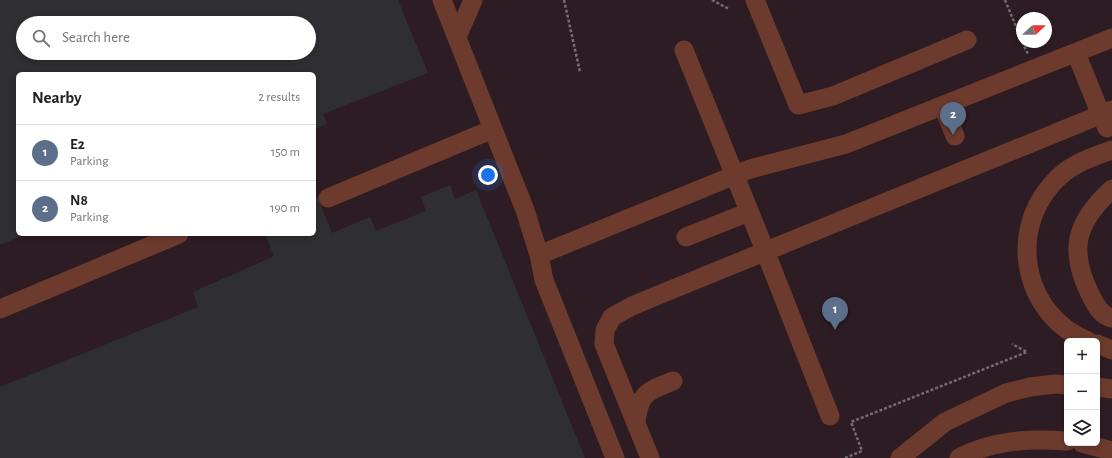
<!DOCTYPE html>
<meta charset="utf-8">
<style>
body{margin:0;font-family:"Alegreya Sans",sans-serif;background:#f2f2f2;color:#202124}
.controls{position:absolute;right:12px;bottom:12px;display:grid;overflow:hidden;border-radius:6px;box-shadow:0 2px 6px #0003}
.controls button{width:36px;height:36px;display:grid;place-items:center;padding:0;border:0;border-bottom:1px solid #e0e0e0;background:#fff;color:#202124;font:20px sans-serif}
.compass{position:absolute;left:1016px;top:12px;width:36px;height:36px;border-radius:50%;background:#fff;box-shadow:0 2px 6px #0003;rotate:69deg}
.you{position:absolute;left:488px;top:175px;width:14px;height:14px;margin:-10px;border:3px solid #fff;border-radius:50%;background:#1a73e8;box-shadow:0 0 0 6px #1a73e833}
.badge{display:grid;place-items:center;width:26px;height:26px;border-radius:50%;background:#0b8043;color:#fff;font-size:13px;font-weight:700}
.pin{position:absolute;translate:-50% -33px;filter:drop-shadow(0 1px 2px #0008)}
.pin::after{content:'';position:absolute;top:21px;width:14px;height:12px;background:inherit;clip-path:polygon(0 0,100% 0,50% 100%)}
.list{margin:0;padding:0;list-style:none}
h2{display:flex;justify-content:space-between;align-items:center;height:52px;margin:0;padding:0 16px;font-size:17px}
h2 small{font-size:13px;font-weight:400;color:#757577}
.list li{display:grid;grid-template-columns:26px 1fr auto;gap:12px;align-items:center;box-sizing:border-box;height:56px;padding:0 16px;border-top:1px solid #e0e0e0}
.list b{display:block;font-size:15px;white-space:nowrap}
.list p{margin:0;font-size:13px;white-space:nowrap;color:#757577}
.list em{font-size:13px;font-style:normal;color:#757577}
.icon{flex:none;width:22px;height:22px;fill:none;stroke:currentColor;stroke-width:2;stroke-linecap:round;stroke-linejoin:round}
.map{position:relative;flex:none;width:1112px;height:458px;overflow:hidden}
.search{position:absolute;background:#fff;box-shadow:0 2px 6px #0003;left:16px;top:16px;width:300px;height:44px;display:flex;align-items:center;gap:10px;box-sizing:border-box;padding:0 14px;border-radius:22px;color:#757577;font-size:15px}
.panel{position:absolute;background:#fff;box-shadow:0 2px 6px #0003;left:16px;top:72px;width:300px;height:164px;border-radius:6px}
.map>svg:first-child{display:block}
</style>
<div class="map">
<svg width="1112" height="458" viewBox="0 0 1112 458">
<rect width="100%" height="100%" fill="#1e1a18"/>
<path fill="#2d1c23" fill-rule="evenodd" d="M 0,0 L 1112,0 L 1112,458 L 0,458 ZM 1022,18 L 1046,18 L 1046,42 L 1022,42 ZM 23,23 L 309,23 L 309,53 L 23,53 ZM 18,74 L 314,74 L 314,234 L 18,234 ZM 1067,341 L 1097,341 L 1097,443 L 1067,443 Z"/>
<path fill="#2f2f33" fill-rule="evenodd" d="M 0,0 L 398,0 L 428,73 L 323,114 L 327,124 L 314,130 L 314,74 L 18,74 L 18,234 L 27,234 L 0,245 ZM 23,23 L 309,23 L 309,53 L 23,53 Z
M 450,185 L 455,199 L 476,190 L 585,458 L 0,458 L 0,387 L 198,307 L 193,292 L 274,256 L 265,234 L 314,234 L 314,188 L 332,233 L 370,217 L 376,231 L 426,211 L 421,197 Z"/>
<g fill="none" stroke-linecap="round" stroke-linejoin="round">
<path stroke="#716e6c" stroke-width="2.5" stroke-dasharray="3 2" stroke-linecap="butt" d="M 564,0 L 580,72
M 712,0 L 729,9
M 1005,0 L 1022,41
M 1022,42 L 1028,54
M 845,458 L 862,451 L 851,422 L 1027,352 L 1012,344"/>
<path stroke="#6c3b2d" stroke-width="19" d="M 442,0 L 525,210 L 539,255 L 544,280 L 615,458
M 755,0 L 798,105 L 833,96 L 967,40
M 457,37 L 473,0
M 684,50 L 760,238 L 830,416
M 1076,53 L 1097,105
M 943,106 L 955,136
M 1112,189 C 1076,222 1068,249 1090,294 C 1095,304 1100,315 1112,318
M 328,198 L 493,129
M 686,237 L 749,212
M 539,255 L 750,169 L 846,144 L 1112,38
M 0,309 L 179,234
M 1088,341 C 1025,316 1007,235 1052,184 C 1068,165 1089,158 1112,150
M 1097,344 L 1112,350
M 1097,387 L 1112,389
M 636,421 C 640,392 648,391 673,381
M 1082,443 L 1112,451
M 650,458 L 604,344 L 605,330 L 612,317 L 632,306 L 656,296 L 1112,110
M 900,458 L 945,422 L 1006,393 L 1030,387 L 1055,384 L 1067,385
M 959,458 C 993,440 1030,438 1067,441"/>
<path stroke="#6c3b2d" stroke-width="19" d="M 1097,105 L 1107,128"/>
</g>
</svg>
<div class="controls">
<button>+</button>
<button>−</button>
<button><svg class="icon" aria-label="layers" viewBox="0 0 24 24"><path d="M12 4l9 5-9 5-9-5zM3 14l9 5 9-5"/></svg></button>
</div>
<svg class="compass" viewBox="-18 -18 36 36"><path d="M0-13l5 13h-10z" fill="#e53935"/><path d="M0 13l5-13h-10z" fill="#757577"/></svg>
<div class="you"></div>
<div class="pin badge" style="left:835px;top:330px;background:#5c6f8a">1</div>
<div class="pin badge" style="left:953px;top:135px;background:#5c6f8a">2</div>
<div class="search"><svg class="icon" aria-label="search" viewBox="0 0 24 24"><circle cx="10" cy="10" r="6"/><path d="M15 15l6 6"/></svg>Search here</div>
<section class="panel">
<h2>Nearby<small>2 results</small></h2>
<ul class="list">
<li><span class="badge" style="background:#5c6f8a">1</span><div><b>E2</b><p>Parking</p></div><em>150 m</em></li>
<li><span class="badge" style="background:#5c6f8a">2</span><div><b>N8</b><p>Parking</p></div><em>190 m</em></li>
</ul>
</section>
</div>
